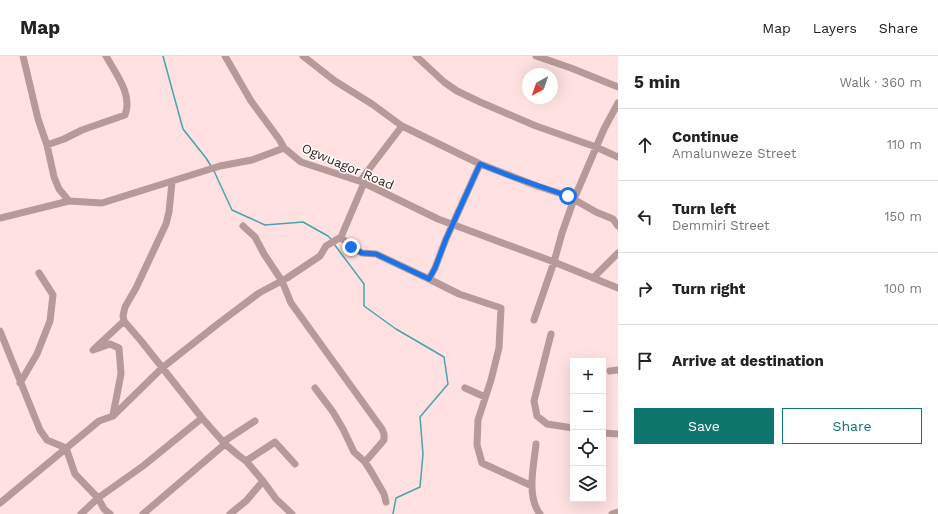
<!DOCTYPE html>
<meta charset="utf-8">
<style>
body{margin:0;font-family:"Work Sans",sans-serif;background:#f2f2f2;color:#222}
.controls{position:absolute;right:12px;bottom:12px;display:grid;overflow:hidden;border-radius:0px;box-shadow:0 4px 16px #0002}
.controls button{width:36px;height:36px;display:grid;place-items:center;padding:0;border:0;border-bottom:1px solid #e0e0e0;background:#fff;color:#222;font:20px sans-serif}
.compass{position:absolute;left:522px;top:12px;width:36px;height:36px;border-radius:50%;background:#fff;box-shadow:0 4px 16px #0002;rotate:220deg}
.stop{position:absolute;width:12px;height:12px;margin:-9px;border:3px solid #1a73e8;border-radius:50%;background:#fff}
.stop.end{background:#1a73e8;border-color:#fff;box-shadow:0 1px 4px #0008}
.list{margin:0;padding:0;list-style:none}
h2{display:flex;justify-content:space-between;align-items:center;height:52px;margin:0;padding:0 16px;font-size:17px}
h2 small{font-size:13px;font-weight:400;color:#767676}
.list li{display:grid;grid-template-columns:26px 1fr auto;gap:12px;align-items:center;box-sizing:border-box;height:72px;padding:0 16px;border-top:1px solid #e0e0e0}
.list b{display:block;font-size:15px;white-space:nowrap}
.list p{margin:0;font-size:13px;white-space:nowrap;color:#767676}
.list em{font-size:13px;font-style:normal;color:#767676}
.actions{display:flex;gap:8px;padding:12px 16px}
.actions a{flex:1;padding:9px 0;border:1px solid #0f766e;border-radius:0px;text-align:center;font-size:14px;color:#0f766e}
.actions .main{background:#0f766e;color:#fff}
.icon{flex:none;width:22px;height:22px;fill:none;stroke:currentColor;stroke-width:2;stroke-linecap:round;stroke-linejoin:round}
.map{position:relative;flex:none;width:618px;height:458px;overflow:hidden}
header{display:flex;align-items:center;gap:24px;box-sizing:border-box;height:56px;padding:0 20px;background:#fff;border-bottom:1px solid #e0e0e0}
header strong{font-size:19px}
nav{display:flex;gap:22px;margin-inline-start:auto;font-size:14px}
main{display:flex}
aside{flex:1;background:#fff}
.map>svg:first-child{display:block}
</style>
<header>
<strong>Map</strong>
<nav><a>Map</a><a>Layers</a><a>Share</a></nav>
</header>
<main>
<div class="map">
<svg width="618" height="458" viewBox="0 0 618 458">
<rect width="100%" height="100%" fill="#fee1e0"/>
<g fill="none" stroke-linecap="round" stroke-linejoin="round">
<path stroke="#47a4a9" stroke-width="1.5" d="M 163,0 L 183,73 L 206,102 L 211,110
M 214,115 L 232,154 L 265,169 L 303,166 L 328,180 L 331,183
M 334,188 L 364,228 L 364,250 L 396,273 L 444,301 L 448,328 L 420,361 L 423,398 L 420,431 L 396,442 L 393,458"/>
<path stroke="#b79998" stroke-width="7" d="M 23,0 L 38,63 L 47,89 L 54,121 L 59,133 L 69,145
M 225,0 L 251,45 L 279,83 L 284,92 L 301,106 L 362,126 L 438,163 L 554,206 L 618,232
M 303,0 L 335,25 L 372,48 L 402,70 L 480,108 L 537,130 L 568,140 L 596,156 L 613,163 L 618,170
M 416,0 L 444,26 L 457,35 L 480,46 L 536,70 L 596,91 L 618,101
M 536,0 L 571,12 L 618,31
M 47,89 L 64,83 L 82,74 L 125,59 C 133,39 116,18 106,0
M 480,108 L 446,183 L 435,212 L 429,223 L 459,238 L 501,252 L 499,292 L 491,324 L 478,364 L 477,389 L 482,407 L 532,430
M 360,125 L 402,70
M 172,126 L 169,156 L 166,168 L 136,232 L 125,251 L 123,260 L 124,265 L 142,286 L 202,362 L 225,388 L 238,399 L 246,405 L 263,425 L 246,445 L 230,458
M 0,162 L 69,145 L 102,147 L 220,110 L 252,104 L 284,92
M 243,170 L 255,181 L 264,198 L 282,225 L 291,247 L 382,373 L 384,378 L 384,384 L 365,406
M 341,181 L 351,191 L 362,197 L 376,198 L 429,223
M 593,222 L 618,197
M 534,264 L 554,206 L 562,177 L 574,143 L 604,73 L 618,47
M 0,275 L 40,374 L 47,384 L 66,392 L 75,418 L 98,442 L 104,453 L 110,458
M 551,278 L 534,345 L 537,360 L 547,368 L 573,372
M 610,315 L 618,314
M 20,327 L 37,298 L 50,265 L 53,239 L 39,217
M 315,332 L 333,356 L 343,373 L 354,396 L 365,406 L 372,417 L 384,438 L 386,446
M 465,332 L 485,341
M 113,359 L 121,318 L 119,292 L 110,288 L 93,294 L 124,265
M 603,377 L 618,378
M 223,386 L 255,365
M 536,388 C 534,409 526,440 540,458
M 246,405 L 275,386 L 295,408
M 263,425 L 276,443 L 292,458
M 0,447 L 99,365 L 113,360 L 162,312 L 219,267 L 259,237 L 287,222 L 320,200 L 326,190 L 341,181 L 364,127
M 81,458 L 98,442 L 143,410 L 202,362
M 143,458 L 225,388
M 612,458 L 618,456"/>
</g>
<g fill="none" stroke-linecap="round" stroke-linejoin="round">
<path stroke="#1a73e8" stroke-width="5" d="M 351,191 L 362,197 L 376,198 L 429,223 L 435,212 L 446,183 L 480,108 L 513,121 L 568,140"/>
</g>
<g text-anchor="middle" stroke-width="3" stroke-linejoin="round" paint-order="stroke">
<g font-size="13" fill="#341b1b" stroke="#fff">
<text transform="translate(348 110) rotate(23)" y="5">Ogwuagor Road</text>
</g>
</g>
</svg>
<div class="controls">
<button>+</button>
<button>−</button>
<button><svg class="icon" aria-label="locate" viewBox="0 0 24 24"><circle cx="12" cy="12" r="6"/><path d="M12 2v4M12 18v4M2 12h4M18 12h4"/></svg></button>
<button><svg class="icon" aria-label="layers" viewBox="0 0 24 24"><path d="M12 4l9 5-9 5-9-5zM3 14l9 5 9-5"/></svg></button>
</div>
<svg class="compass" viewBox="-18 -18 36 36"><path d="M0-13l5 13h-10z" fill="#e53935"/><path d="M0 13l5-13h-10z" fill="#767676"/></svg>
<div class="stop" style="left:568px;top:140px"></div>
<div class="stop end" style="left:351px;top:191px"></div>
</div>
<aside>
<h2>5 min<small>Walk · 360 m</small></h2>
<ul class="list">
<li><svg class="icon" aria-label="ahead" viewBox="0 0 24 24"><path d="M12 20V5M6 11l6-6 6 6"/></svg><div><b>Continue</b><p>Amalunweze Street</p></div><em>110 m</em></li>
<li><svg class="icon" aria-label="left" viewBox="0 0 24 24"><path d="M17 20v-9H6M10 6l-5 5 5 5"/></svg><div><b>Turn left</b><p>Demmiri Street</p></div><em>150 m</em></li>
<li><svg class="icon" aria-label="right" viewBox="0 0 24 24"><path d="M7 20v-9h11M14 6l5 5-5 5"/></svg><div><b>Turn right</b></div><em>100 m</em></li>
<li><svg class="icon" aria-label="arrive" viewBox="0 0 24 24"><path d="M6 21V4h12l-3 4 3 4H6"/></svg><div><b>Arrive at destination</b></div></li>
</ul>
<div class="actions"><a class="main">Save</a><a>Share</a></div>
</aside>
</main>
